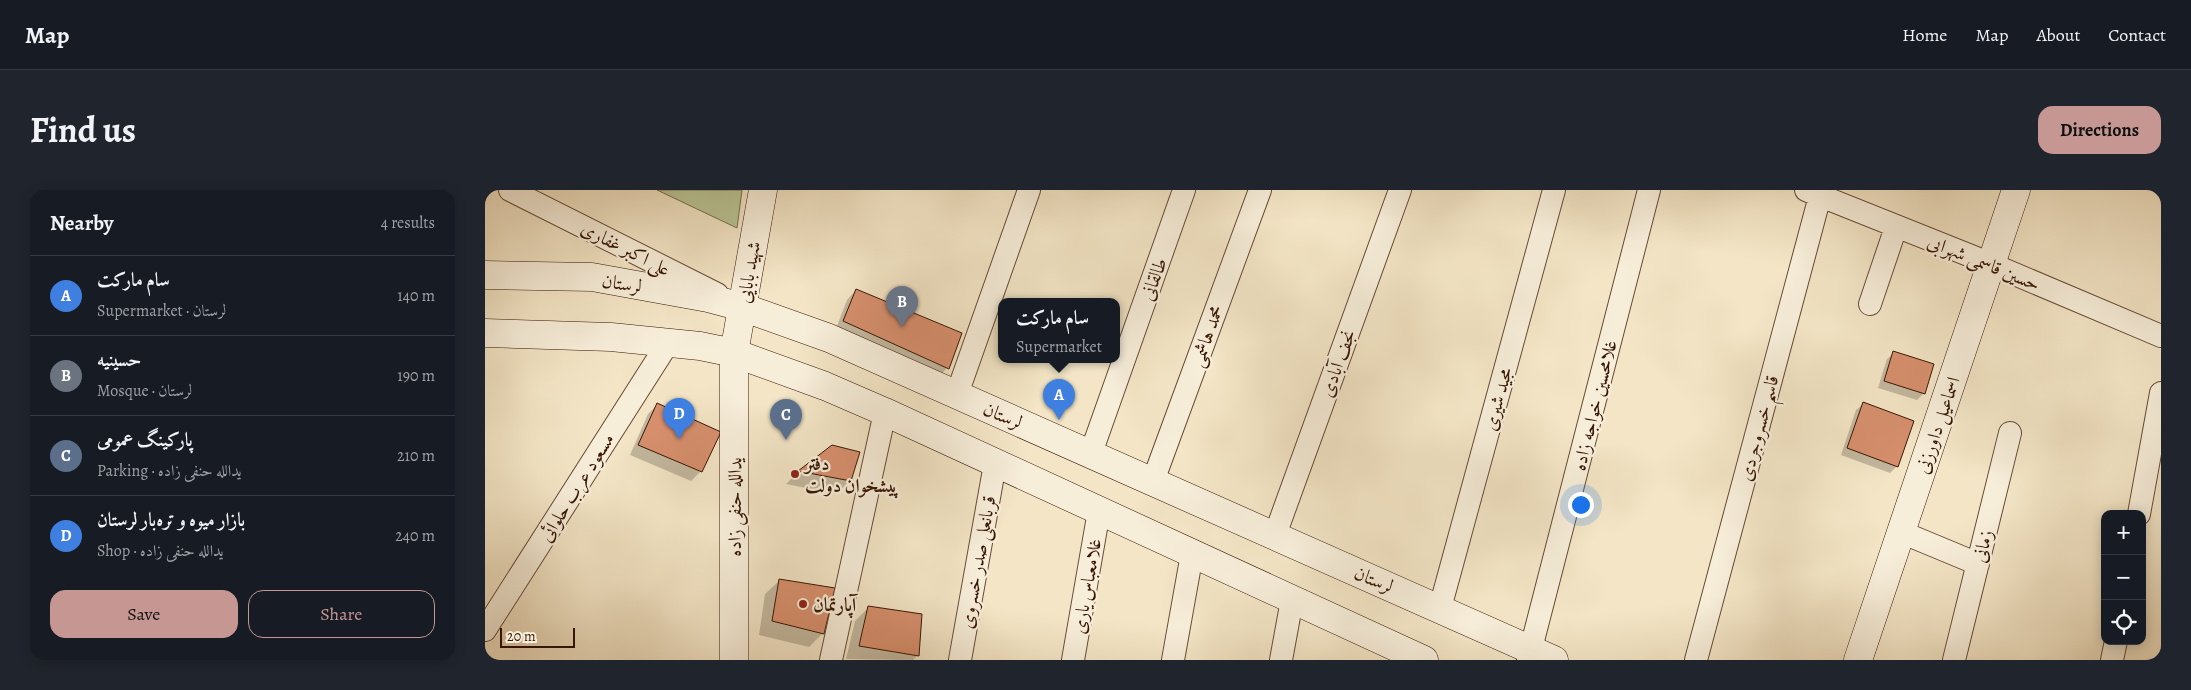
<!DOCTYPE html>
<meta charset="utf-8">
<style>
body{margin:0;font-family:Alegreya,Amiri,serif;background:#20242c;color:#f1f3f6}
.controls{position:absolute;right:15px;bottom:15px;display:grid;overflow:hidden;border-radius:10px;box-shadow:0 2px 12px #0003}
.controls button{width:45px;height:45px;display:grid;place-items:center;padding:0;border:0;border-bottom:1px solid #363941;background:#171b24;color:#f1f3f6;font:25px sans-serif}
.scale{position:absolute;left:15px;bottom:12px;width:75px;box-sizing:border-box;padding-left:5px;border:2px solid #371604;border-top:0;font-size:14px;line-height:18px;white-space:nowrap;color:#371604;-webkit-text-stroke:4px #f7eeda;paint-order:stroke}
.you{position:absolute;left:1095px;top:314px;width:18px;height:18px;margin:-12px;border:4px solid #fff;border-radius:50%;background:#1a73e8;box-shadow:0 0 0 8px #1a73e833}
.badge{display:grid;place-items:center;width:32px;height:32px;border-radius:50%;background:#c59692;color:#fff;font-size:16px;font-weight:700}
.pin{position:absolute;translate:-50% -41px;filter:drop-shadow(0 1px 2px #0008)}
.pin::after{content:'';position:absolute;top:26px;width:18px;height:15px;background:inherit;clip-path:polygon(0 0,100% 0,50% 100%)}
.popup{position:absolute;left:513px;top:108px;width:122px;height:65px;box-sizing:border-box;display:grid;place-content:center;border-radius:10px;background:#171b24;filter:drop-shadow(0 1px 4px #0005);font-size:16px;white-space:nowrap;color:#9ea1a6}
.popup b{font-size:19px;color:#f1f3f6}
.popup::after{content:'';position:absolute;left:50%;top:100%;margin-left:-10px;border:10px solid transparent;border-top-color:#171b24}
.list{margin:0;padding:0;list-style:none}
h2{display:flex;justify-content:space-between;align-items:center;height:65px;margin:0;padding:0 20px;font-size:21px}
h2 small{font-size:16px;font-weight:400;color:#9ea1a6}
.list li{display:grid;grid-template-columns:32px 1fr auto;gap:15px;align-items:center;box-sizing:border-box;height:80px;padding:0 20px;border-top:1px solid #363941}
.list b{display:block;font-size:19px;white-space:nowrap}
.list p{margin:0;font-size:16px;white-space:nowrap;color:#9ea1a6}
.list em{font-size:16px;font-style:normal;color:#9ea1a6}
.actions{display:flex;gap:10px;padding:15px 20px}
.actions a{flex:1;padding:11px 0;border:1px solid #c59692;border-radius:15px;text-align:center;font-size:18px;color:#c59692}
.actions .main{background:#c59692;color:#111}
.icon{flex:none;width:28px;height:28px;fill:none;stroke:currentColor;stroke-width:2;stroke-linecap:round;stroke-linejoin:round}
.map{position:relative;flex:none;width:1676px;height:470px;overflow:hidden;border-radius:15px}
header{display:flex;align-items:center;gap:30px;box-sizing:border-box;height:70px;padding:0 25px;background:#171b24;border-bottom:1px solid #363941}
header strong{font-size:24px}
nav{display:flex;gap:28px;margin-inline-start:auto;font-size:18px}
.intro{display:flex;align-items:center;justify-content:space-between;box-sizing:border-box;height:120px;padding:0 30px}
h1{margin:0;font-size:35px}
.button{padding:12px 22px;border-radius:15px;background:#c59692;color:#111;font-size:18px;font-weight:700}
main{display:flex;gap:30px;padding:0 30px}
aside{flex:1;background:#171b24;border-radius:15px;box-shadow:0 2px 12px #0003}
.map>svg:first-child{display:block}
</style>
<header>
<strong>Map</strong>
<nav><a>Home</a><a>Map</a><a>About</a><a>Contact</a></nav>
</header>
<div class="intro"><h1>Find us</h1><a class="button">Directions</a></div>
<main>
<aside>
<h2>Nearby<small>4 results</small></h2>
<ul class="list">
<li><span class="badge" style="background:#3f7fe0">A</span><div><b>سام مارکت</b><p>Supermarket · لرستان</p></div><em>140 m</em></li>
<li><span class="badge" style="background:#6b7280">B</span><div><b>حسینیه</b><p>Mosque · لرستان</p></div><em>190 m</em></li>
<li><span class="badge" style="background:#5c6f8a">C</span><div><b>پارکینگ عمومی</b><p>Parking · یدالله حنفی زاده</p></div><em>210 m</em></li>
<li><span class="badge" style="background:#3f7fe0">D</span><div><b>بازار میوه و تره‌بار لرستان</b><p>Shop · یدالله حنفی زاده</p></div><em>240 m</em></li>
</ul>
<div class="actions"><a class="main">Save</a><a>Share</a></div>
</aside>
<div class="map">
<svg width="1676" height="470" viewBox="0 0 1676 470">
<rect width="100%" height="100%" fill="#f3e5c6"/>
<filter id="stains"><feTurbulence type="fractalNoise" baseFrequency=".004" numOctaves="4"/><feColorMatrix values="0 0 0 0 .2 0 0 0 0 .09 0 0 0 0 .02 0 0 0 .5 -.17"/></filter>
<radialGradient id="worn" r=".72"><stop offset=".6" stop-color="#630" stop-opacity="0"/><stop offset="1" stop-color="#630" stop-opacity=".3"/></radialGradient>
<path fill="#bac596" stroke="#786e4d" d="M 172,0 L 257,0 L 252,38 Z"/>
<path fill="#0003" d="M 371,100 L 476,144 L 462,178 L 453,188 L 350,141 L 362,110 Z
M 1409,163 L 1439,203 L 1432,210 L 1393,198 L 1402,169 Z
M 1378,214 L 1412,276 L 1405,283 L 1356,265 L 1371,220 Z
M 172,215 L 216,281 L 206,291 L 145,265 L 163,224 Z
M 347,257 L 365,291 L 351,304 L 301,294 L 313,282 Z
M 294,391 L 338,443 L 324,457 L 274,445 L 280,404 Z
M 384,417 L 433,465 L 428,470 L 361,469 L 370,431 Z"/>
<path fill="#d78f6d" stroke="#371604" d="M 371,99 L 477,143 L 464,179 L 358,131 Z
M 1408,161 L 1449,174 L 1440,204 L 1399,191 Z
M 1378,212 L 1429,231 L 1413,277 L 1362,258 Z
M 172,213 L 236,242 L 217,282 L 153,255 Z
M 347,255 L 375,262 L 366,291 L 313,281 Z
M 294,389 L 350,398 L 339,444 L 287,431 Z
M 383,416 L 437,424 L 434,466 L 374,456 Z"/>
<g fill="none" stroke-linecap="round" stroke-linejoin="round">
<defs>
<path id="street" d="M 25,0 L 232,104
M 1321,0 L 1506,74 L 1676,146
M 1385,114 L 1411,37
M 472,204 L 544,0
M 606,263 L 699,0
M 668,291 L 775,0
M 1654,324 L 1676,203
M 1416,342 L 1493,374
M 790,345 L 915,0
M 955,418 L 1069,0
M 0,440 L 183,153
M 346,470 L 400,222
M 475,470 L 510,274
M 588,470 L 614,321
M 688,470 L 707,364
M 796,470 L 807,410
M 1043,470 L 1164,0
M 1211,470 L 1335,6
M 1469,470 L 1525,243
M 1627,470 L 1631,451"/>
<path id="secondary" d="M 0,85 L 107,87 L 223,108 L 257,117 L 344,148 L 1069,470
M 0,143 L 126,147 L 215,156 L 249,163 L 340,196 L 400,222 L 939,470
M 249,470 L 249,163 L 278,0
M 1373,470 L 1531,0"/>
</defs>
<use href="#street" stroke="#664a34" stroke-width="24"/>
<use href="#secondary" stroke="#371604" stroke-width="29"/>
<use href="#street" stroke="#f7eeda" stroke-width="22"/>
<use href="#secondary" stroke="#f7eeda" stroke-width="28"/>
</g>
<g fill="#8f2418" stroke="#f7eeda" stroke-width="2">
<circle cx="310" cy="284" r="5"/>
<circle cx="318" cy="414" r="5"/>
</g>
<g text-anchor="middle" stroke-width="4.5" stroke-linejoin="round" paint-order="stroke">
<g font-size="19" fill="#371604" stroke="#f7eeda">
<text transform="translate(141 58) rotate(27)" y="7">علی اکبر غفاری</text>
<text transform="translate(1499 72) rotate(22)" y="7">حسین قاسمی شهرابی</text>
<text transform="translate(263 82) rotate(-80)" y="7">شهید بابایی</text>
<text transform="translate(668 89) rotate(-70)" y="7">طالقانی</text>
<text transform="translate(137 93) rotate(10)" y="7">لرستان</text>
<text transform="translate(721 146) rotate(-70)" y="7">محمد هاشمی</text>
<text transform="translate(852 173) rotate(-70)" y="7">نجف آبادی</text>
<text transform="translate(1012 209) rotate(-75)" y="7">مجید شیری</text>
<text transform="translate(1109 215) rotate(-76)" y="7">غلامحسین خواجه زاده</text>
<text transform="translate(518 225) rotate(24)" y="7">لرستان</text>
<text transform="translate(1452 235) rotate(-71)" y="7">اسماعیل داورزنی</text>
<text transform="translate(1273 238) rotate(-75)" y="7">قاسم خسروجردی</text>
<text transform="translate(91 297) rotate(-58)" y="7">مسعود عرب حلوائی</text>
<text transform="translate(249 317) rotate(-90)" y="7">یدالله حنفی زاده</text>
<text transform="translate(1497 356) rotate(-76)" y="7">زمانی</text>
<text transform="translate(492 372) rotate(-80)" y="7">قربانعلی صدر خسروی</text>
<text transform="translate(889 389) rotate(24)" y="7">لرستان</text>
<text transform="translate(601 396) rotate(-80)" y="7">غلامعباس یاری</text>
</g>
<g font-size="19" font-weight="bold" fill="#371604" stroke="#f7eeda" text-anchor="start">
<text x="320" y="280">دفتر<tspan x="320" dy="22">پیشخوان دولت</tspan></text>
<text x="328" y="421">آپارتمان</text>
</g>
</g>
<rect width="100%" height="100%" filter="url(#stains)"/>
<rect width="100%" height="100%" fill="url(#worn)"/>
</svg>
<div class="controls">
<button>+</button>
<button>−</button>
<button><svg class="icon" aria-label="locate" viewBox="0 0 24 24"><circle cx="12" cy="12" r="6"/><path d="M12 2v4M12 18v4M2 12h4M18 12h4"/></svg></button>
</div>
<div class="scale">20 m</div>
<div class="you"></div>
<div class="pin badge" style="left:574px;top:230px;background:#3f7fe0">A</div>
<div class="popup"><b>سام مارکت</b>Supermarket</div>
<div class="pin badge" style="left:417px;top:137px;background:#6b7280">B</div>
<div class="pin badge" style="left:301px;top:250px;background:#5c6f8a">C</div>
<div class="pin badge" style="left:194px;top:249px;background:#3f7fe0">D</div>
</div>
</main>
